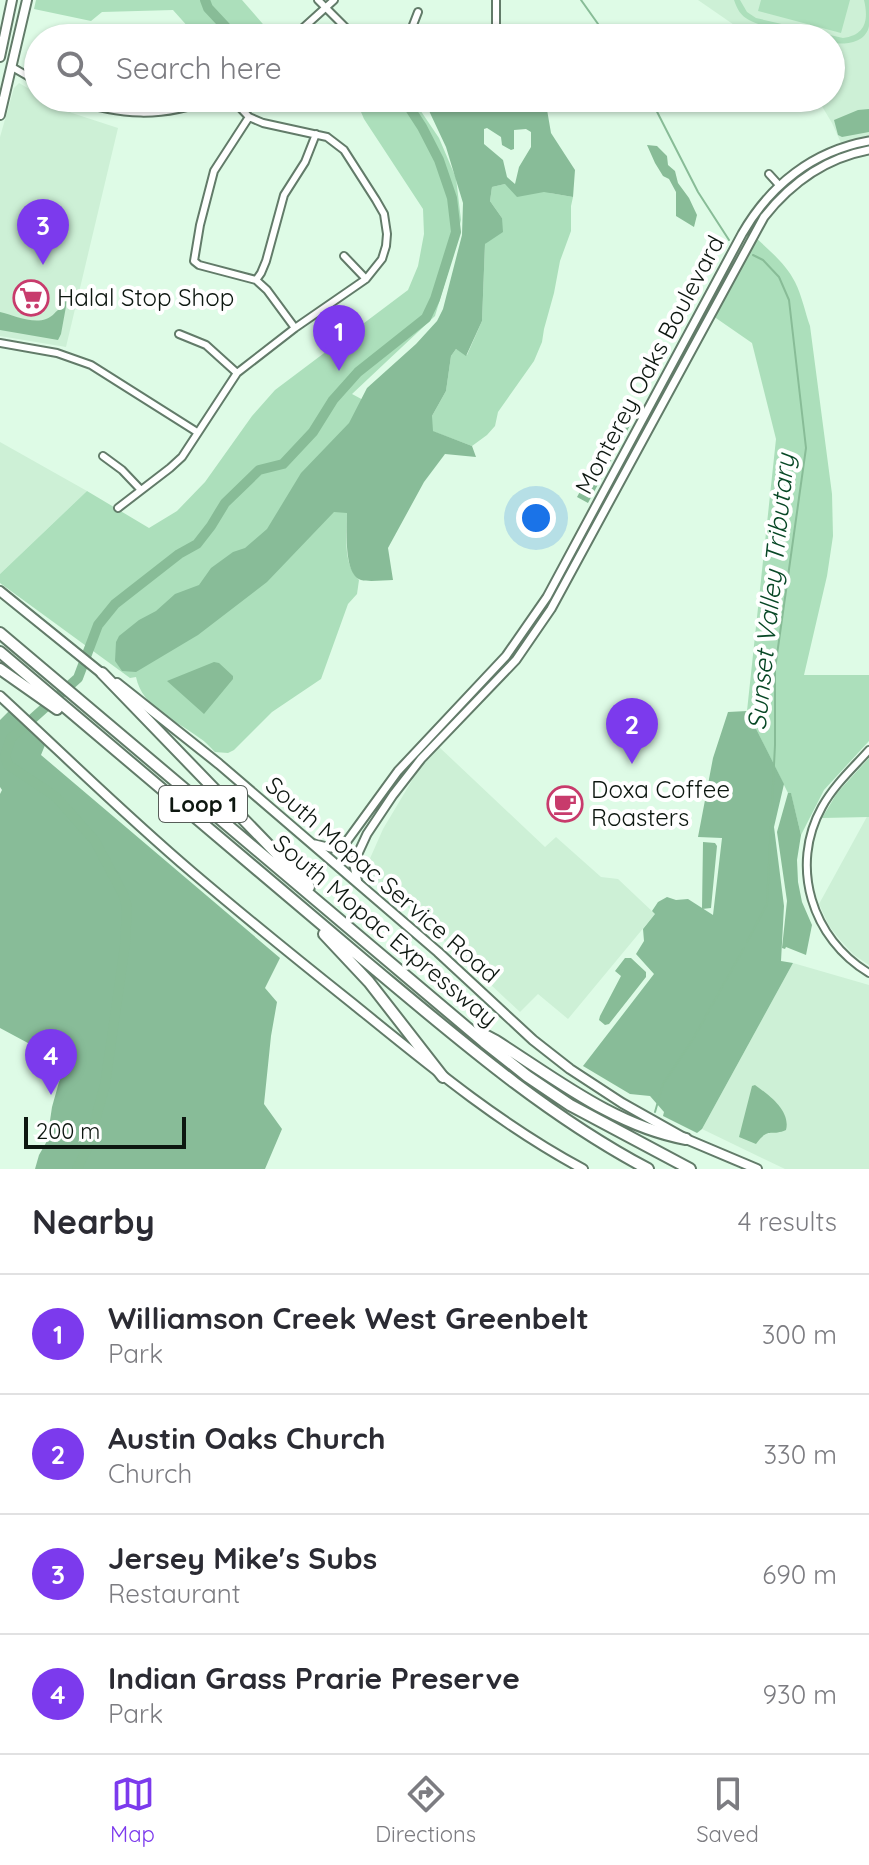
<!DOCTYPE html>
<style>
body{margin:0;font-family:Quicksand,sans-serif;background:#f2f2f3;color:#2b2b33}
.scale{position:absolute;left:24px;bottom:20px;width:162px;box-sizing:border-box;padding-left:8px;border:4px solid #0d1710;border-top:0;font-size:22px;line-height:28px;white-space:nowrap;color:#0d1710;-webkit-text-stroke:6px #fff;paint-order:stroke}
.you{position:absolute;left:536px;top:518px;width:28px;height:28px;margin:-20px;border:6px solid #fff;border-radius:50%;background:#1a73e8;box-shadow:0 0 0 12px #1a73e833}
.badge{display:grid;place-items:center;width:52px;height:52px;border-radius:50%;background:#7c3aed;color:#fff;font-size:26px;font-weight:700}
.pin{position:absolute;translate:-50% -66px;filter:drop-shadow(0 2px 4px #0008)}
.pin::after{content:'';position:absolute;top:42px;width:28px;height:24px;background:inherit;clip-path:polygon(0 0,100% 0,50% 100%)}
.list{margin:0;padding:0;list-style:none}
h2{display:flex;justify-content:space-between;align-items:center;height:104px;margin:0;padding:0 32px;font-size:34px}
h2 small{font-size:26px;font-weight:400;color:#7c7c81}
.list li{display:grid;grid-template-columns:52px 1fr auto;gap:24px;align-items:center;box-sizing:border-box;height:120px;padding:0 32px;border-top:2px solid #e1e1e2}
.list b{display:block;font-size:30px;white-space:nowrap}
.list p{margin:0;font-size:26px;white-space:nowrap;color:#7c7c81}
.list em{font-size:26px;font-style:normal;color:#7c7c81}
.icon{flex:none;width:44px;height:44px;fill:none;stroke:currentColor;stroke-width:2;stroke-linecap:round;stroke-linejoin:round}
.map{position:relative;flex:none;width:869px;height:1169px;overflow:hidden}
.search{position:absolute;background:#fff;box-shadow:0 2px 6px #0004;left:24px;right:24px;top:24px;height:88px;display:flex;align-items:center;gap:20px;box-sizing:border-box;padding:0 28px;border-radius:44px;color:#7c7c81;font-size:30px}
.sheet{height:584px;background:#fff}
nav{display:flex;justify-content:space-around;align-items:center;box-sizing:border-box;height:112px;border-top:2px solid #e1e1e2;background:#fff;font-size:22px;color:#7c7c81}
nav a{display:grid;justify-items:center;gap:4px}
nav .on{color:#7c3aed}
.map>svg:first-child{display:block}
</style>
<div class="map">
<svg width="869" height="1169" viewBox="0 0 869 1169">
<rect width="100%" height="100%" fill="#defbe6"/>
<path fill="#cdf0d6" d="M 698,0 L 869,0 L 869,137 L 841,143 L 832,123 L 817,98 L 831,98 L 831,38 L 753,38 Z
M 19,83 L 38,94 L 38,98 L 44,98 L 72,113 L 118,128 L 66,347 L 0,336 L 0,137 L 14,88 Z
M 0,442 L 87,491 L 0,574 Z
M 438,746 L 545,847 L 556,837 L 601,877 L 618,879 L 655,914 L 568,1019 L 538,994 L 520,1012 L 411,910 L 373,878 L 368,863 L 383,829 L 420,767 Z
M 869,813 L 869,965 L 854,955 L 841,941 L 829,926 L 819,904 Z
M 793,963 L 869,985 L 869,1169 L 785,1169 L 702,1129 Z"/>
<path fill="#acdfbb" d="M 36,0 L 242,0 L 275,38 L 198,38 L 173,10 L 102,12 L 91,21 L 34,9 Z
M 734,0 L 740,0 L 747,12 L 756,18 L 843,38 C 865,35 869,21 864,0 L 869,0 C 869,8 869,18 869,26 C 866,43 844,46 831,42 L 831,38 C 812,38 765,29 749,20 C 741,16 737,9 734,0 Z
M 761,0 L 850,0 L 841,33 L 758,11 Z
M 333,98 L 412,98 L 439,138 L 456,178 L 461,220 L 452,259 L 435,316 L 352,394 L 367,402 L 336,512 L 347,512 C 347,534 342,564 359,580 L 357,594 L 348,604 L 321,679 L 272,712 L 234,750 L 228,753 L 215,752 C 211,748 206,742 201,739 C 178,721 142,708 136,677 L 130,678 L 0,583 L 0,574 L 87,491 L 149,528 L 177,511 L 205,482 L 252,416 L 275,390 L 408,290 L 418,266 L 424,234 L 423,209 L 364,119 L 358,105 L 344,99 Z
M 505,184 L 549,190 L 550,193 L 573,197 L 571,206 L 571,231 L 560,261 L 554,293 L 544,329 L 542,342 L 534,361 L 498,412 L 495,426 L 487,435 L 472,446 L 432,431 L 432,416 L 446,391 L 451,356 L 456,349 L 467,355 L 482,321 L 485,244 L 502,218 L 490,201 L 492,187 Z
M 755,237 C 769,250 786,264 795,282 C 802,296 805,312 810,326 L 832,494 L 833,536 L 827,576 L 804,675 L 869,675 L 869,741 L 824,790 L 801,835 L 791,794 L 788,793 L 747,711 L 776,439 L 752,343 L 713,316 Z
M 869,758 L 869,817 L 822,818 L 837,793 Z"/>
<path fill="#88bc98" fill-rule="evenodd" d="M 423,98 L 545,98 L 551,133 L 575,170 L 573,197 L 544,192 L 517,197 L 505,184 L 492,187 L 490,201 L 502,218 L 503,232 L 485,244 L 482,321 L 466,356 L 456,349 L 451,356 L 446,391 L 432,416 L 433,431 L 472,446 L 476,457 L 445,454 L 424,482 L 388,548 L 393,580 C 384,580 370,582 361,580 C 343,575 347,527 347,513 L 334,512 L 267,582 L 198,635 L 136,672 L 122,671 L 115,661 L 116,642 L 119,636 L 139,620 L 156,611 L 175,594 L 199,585 L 211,568 L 233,552 L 245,548 L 267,529 L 301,473 L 349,423 L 367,388 L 416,344 L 437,321 L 443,309 L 462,235 L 463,203 L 446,147 ZM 487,128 L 501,137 L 502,145 L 511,150 L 514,149 L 514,130 L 526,129 L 531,132 L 531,147 L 519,167 L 515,184 L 507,177 L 503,160 L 484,144 L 484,129 Z
M 12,708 L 47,740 L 41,755 L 280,958 L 265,988 L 277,1002 L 271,1036 L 264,1104 L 282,1129 L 265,1169 L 35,1169 L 39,1155 L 47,1141 L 52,1107 L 59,1082 L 67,1064 L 0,1028 L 0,794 L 2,790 L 0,787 L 0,720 Z
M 747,711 L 784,784 L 774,827 L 784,906 L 781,961 L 793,963 L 702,1129 L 697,1133 L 663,1116 L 664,1112 L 650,1096 L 630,1094 L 583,1066 L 654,974 L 636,954 L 644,941 L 643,929 L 655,914 L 652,911 L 658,902 L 667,897 L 676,900 L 688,899 L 713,915 L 722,838 L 698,837 L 713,758 L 728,712 Z"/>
<path fill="#88bc97" d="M 869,109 L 869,132 L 842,137 L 838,135 L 834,120 L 858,110 Z
M 647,145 L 657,146 L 667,156 L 668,165 L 675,171 L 678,183 L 689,198 L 697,215 L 694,227 L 676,216 L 676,192 L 669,179 L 663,176 L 655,163 Z
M 64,300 L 67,301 L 61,334 L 58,340 L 0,330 L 0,312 C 13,315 32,324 46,319 C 53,317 55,311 61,308 Z
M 624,412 L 634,418 L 588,503 L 577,497 Z
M 214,662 L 219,663 L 233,676 L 233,679 L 204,714 L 167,681 Z
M 788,793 L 791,793 L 801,835 L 797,860 L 798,882 L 802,902 L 812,925 L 806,955 L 786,947 L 785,949 L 782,948 L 787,901 L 777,832 Z
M 703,842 L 715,843 L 717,846 L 711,908 L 702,909 Z
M 625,958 L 631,958 L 646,972 L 646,977 L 609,1024 L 605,1025 L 599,1020 L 600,1016 L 621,976 L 615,971 Z
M 755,1085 C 769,1095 791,1111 786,1130 C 770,1137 769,1126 756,1144 L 739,1137 L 752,1086 Z"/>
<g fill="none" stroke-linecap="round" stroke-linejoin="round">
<path stroke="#88bc97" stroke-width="2" d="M 581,0 L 608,38
M 650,98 L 698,192 L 729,240
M 747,942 L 767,904 L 775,745 L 775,669 L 806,448 L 789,300 L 779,277 L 763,260 L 753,255
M 655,1112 L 663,1084 L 693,1039 L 744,948"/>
<path stroke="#88bc97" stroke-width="10" d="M 205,0 L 208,8 L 236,38
M 77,1169 L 88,1146 L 105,1085 L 125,945 L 127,907 L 123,894 L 95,841 L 56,797 L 8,765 L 5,756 L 11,738 L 78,678 L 98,625 L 115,604 L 179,554 L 197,544 L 211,526 L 225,503 L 259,470 L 283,464 L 313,432 L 333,400 L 358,372 L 426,318 L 435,299 L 456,232 L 452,198 L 439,160 L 422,127 L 409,107 L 390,98"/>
<defs>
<path id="minor" d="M 318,0 L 346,28 L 367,38
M 496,0 L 496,38
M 292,38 L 334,0
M 408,38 L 418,12
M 12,67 L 38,82
M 68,98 C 120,116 162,119 214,98
M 249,117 L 214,171 L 200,225 L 194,261 L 199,265 L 256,280 L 267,290 L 295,328
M 769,174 L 779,185
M 344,256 L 366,279
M 256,280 L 261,273 L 266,261 L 284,195 L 305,162 L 316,134
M 179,334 L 206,345 L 237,373
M 0,343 L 57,353 L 91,365 L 197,432
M 103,456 L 122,470 L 141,490
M 118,508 L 170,468 L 182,457 L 237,373 L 295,328 L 366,279 L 382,259 L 386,246 L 387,234 L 384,214 L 376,200 L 344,150 L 327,137 L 263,123 L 249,117 L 231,98
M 869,750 C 853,768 834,785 822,807 C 789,866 812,939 869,973"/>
<path id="tertiary" d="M 315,844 L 331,848 L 347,841 L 398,771 L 506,656 L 547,597 L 742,234 C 770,185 813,151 869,141
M 358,883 L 354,866 L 355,860 L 367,834 L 393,795 L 421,759 L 516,660 L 551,609 L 764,217 C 791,183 826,158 869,150"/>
<path id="secondary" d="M 0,57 L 12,0
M 0,115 L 27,0
M 0,591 L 105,676
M 117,683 L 219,764 L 438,952 L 533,1040 L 570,1069 L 622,1103 L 686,1139 L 757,1169
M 0,696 C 64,755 126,816 192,872 C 245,917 298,960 352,1003 C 426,1063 499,1124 583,1169"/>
<path id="motorway" d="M 0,633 L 484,1042 L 527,1076 L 570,1105 L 690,1169
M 0,652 C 122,754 243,859 365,961 C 455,1036 544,1114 648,1169
M 0,669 L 57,709
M 102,673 L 309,887
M 324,934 L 369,982 L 443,1077
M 479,1032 L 496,1041 C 556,1079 615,1126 686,1139"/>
</defs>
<use href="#minor" stroke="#627b69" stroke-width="10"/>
<use href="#tertiary" stroke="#627b69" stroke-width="11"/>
<use href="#secondary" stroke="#627b69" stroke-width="12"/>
<use href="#motorway" stroke="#627b69" stroke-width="14"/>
<use href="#minor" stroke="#fff" stroke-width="6"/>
<use href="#tertiary" stroke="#fff" stroke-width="7"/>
<use href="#secondary" stroke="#fff" stroke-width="8"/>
<use href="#motorway" stroke="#fff" stroke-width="10"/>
</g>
<defs>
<symbol id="supermarket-ring" viewBox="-11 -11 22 22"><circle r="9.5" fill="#fff" stroke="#c83b6c" stroke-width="1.5"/><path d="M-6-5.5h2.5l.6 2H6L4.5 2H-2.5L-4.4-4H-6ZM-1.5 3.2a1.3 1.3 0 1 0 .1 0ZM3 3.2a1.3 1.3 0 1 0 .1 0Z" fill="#c83b6c"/></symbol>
<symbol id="cafe-ring" viewBox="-11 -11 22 22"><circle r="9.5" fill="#fff" stroke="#c83b6c" stroke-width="1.5"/><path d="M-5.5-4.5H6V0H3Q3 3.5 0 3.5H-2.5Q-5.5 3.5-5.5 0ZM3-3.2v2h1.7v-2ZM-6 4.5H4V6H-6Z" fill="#c83b6c"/></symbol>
</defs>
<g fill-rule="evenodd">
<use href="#supermarket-ring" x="11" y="278" width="40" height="40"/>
<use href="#cafe-ring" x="545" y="784" width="40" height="40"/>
</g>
<g text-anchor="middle" stroke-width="8" stroke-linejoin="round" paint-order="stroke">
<rect fill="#fff" stroke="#565d58" stroke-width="2" x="159" y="786" width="88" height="36" rx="6"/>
<g font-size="22" font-weight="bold" fill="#0d1710">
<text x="203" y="812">Loop 1</text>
</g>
<g font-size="24" fill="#0d1710" stroke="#fff" text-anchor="start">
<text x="57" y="306">Halal Stop Shop</text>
<text x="591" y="798">Doxa Coffee<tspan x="591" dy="28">Roasters</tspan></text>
</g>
<g font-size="24" fill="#0d1710" stroke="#fff">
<text transform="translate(650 365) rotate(-62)" y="8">Monterey Oaks Boulevard</text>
<text transform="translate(382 880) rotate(41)" y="8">South Mopac Service Road</text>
<text transform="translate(385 931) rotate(40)" y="8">South Mopac Expressway</text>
</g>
<g font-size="26" font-style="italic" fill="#084826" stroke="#fff">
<text transform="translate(771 592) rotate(-84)" y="9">Sunset Valley Tributary</text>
</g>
</g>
</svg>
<div class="scale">200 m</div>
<div class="you"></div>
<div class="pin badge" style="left:339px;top:371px">1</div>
<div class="pin badge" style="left:632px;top:764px">2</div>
<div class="pin badge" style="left:43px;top:265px">3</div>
<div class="pin badge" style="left:51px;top:1095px">4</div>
<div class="search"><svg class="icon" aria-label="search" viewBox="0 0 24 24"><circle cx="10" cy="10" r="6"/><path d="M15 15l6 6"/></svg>Search here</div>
</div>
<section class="sheet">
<h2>Nearby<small>4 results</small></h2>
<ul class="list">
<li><span class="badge">1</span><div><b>Williamson Creek West Greenbelt</b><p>Park</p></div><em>300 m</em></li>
<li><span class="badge">2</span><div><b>Austin Oaks Church</b><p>Church</p></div><em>330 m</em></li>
<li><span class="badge">3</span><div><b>Jersey Mike's Subs</b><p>Restaurant</p></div><em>690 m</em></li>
<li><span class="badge">4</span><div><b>Indian Grass Prarie Preserve</b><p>Park</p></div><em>930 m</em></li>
</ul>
</section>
<nav>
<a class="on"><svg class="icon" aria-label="map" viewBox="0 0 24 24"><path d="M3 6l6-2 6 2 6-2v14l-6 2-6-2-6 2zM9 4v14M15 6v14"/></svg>Map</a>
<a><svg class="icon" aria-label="directions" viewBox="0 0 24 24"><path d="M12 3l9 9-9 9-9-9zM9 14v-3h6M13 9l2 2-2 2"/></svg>Directions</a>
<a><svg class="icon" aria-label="saved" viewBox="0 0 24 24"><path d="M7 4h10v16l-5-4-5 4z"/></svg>Saved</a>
</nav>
